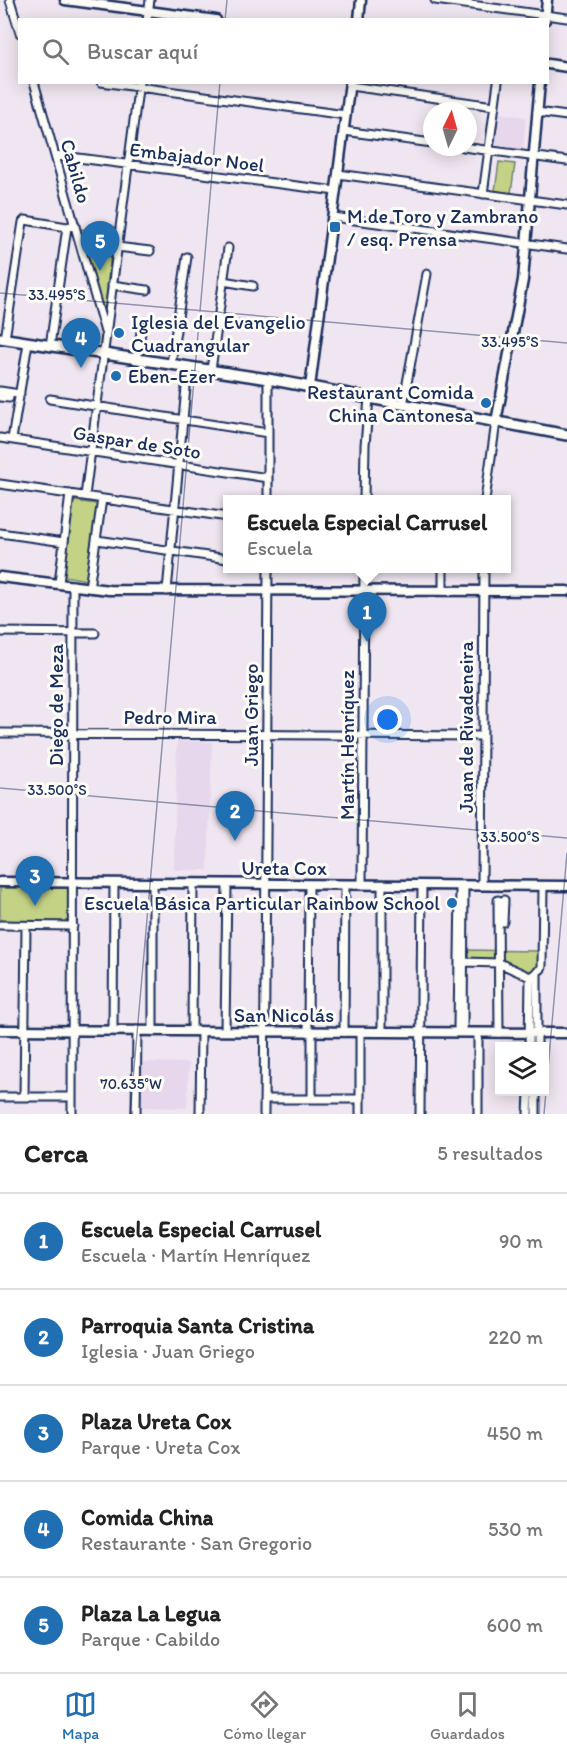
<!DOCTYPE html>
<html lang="es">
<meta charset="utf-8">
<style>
body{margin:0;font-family:Itim,sans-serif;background:#f6f6f6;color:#222}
.controls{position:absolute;right:18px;bottom:18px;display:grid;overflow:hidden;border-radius:0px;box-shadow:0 3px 15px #0003}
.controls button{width:54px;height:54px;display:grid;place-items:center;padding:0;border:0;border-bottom:2px solid #e0e0e0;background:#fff;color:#222;font:30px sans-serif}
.compass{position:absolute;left:423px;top:102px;width:54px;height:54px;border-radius:50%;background:#fff;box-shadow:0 3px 15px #0003;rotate:5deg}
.you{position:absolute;left:388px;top:720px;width:21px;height:21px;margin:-15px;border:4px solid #fff;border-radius:50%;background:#1a73e8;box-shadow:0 0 0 9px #1a73e833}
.badge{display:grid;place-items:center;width:39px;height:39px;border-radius:50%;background:#1f6fb2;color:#fff;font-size:20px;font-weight:700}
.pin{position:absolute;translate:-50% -50px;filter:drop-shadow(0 2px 3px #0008)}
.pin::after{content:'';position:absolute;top:32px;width:21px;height:18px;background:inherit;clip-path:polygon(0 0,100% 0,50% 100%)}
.popup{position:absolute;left:223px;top:495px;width:288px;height:78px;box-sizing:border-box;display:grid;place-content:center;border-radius:0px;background:#fff;filter:drop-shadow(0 2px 4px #0005);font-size:20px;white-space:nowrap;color:#767676}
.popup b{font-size:22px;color:#222}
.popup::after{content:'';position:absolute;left:50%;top:100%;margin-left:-12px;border:12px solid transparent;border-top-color:#fff}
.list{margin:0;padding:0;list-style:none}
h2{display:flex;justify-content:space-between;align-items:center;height:78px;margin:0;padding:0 24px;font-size:26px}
h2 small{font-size:20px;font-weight:400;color:#767676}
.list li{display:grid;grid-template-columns:39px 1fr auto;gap:18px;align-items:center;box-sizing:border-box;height:96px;padding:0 24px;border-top:2px solid #e0e0e0}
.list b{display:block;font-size:22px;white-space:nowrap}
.list p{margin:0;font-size:20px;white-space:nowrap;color:#767676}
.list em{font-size:20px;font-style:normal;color:#767676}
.icon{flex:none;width:33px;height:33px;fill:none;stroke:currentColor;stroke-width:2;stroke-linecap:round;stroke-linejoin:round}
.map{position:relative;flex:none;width:567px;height:1114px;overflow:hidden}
.search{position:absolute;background:#fff;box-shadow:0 3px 15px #0003;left:18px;right:18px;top:18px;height:66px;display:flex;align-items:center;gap:15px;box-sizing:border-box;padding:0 21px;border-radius:0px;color:#767676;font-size:22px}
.sheet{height:558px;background:#fff}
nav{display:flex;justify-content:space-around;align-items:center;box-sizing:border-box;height:84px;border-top:2px solid #e0e0e0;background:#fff;font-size:16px;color:#767676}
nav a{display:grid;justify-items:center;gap:3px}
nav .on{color:#1f6fb2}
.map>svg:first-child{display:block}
</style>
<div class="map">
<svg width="567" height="1114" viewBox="0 0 567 1114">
<rect width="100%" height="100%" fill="#f0e6f1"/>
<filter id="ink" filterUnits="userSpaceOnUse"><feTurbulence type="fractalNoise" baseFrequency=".0167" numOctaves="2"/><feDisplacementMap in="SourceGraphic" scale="12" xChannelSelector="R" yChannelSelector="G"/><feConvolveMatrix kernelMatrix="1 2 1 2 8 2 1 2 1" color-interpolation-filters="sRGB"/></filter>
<g filter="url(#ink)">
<path fill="#e6d7ec" d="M 498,113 L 526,117 L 523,150 L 493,147 Z
M 177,741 L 212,742 L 208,870 L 174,870 Z
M 142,1062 L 189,1063 L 187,1108 L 141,1107 Z"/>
<path fill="#c4d286" stroke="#708072" stroke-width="1.5" d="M 499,162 L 515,164 L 511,193 L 495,191 Z
M 80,229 L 113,233 L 105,308 L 102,312 Z
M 73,501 L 98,504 L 87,580 L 64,576 Z
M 0,887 L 69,888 L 70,924 L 0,923 Z
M 465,950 L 541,951 L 540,967 L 529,976 L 500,961 L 465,961 Z"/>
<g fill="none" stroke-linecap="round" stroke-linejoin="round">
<defs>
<path id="minor" d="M 10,0 L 20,33
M 435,0 L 567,18
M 147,20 L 150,0
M 34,82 L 105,332
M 101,82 L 346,115
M 350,86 L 494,106
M 537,112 L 567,116
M 344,131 L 432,143
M 463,147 L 567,161
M 55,155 L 336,191
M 338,174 L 567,205
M 483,194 L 498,82
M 333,217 L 567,249
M 117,247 L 150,251
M 223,281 L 253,286
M 112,285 L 147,290
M 217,322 L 253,327
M 5,339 L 23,222 L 25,220 L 67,227 L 75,225
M 50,346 L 67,227
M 137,359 L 142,325
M 171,364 L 187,257
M 211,370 L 228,248
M 0,391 L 20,394
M 0,397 L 9,398
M 50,399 L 268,433
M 403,405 L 427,274
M 0,438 L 268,478
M 12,439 L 28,343
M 0,484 L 228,517
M 85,496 L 139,82
M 268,500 L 268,379
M 364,500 L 365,445 L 369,398
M 485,500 L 496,422
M 0,533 L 64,542
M 97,540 L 228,559
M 59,583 L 70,494
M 89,588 L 102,499
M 167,591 L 188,366
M 443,591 L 443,568
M 0,632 L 95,633
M 0,733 L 483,736
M 362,885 L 364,568
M 482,885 L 484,568
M 498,900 L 499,1033
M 503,922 L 504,900
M 0,925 L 73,926
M 464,962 L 499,963 L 530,977
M 530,977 L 541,969 L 542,966 L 543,886
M 458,1027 L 460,888
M 113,1030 L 114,883
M 153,1031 L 153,883
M 192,1031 L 193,884
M 225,1031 L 227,884
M 308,1032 L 309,885
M 344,1032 L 345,885
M 382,1032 L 382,885
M 463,1032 L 464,885
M 529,1046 L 530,977
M 537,1046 L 537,972
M 0,1097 L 72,1097
M 24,1097 L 26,926
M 264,1099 L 360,1099
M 312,1099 L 312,1032
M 72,1114 L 73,585
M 136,1114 L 137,1030
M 200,1114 L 201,1031
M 264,1114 L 268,568
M 360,1114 L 360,1032
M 420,1114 L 422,885
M 478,1114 L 478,1033
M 528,1114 L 529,1092
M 536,1114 L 536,1092"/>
<path id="tertiary" d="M 65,0 L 216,20
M 359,20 L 361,0
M 545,20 L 547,0
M 548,64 L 567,67
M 310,387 L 350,82
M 496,422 L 523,280 L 540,82
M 0,577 L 109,590 L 567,591
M 0,882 L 567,886
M 0,1030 L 567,1033"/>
<path id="secondary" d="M 0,338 L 268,379 L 567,435"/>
</defs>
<use href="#minor" stroke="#1b2f5e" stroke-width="11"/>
<use href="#tertiary" stroke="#1b2f5e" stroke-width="13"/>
<use href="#secondary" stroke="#1b2f5e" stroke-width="14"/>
<use href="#minor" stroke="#fdfcf7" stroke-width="7"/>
<use href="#tertiary" stroke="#fdfcf7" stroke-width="8"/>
<use href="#secondary" stroke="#fdfcf7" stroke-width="9"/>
</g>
</g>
<path fill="none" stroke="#1b2f5e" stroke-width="1.5" stroke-opacity="0.45" d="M 225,20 L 227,0M 0,293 L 567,343M 0,788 L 567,838M 130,1114 L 220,82M 544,1114 L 567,853"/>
<g fill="#1f6fb2" stroke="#fdfcf7" stroke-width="2">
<rect x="329" y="221" width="12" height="12" rx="3"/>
<circle cx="119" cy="333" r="6"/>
<circle cx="116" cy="376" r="6"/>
<circle cx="486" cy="403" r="6"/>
<circle cx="452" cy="903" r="6"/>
</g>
<g text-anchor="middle" stroke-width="6" stroke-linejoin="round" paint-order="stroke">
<g font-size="20" fill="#1b2f5e" stroke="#fdfcf7">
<text transform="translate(197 157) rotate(7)" y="7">Embajador Noel</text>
<text transform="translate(76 171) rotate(74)" y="7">Cabildo</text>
<text transform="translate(137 442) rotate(9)" y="7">Gaspar de Soto</text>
<text transform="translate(56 705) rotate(-90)" y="7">Diego de Meza</text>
<text transform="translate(251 715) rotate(-90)" y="7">Juan Griego</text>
<text x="170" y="724">Pedro Mira</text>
<text transform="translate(466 727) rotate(-90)" y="7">Juan de Rivadeneira</text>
<text transform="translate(347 745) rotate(-90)" y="7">Martín Henríquez</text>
<text x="284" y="875">Ureta Cox</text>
<text x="284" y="1022">San Nicolás</text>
</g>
<g font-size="20" fill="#1b2f5e" stroke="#fdfcf7" text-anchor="start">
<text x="347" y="223">M.de Toro y Zambrano<tspan x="347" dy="23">/ esq. Prensa</tspan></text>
<text x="131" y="329">Iglesia del Evangelio<tspan x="131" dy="23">Cuadrangular</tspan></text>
<text x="128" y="383">Eben-Ezer</text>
<text x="474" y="399" text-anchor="end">Restaurant Comida<tspan x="474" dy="23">China Cantonesa</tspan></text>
<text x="440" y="910" text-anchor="end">Escuela Básica Particular Rainbow School</text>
</g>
</g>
<g font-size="15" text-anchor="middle" fill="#1b2f5e" stroke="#fdfcf7" stroke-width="6" stroke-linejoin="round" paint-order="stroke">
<text x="57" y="300">33.495°S</text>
<text x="510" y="347">33.495°S</text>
<text x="57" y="795">33.500°S</text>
<text x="510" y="842">33.500°S</text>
<text x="131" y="1089">70.635°W</text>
</g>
</svg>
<div class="controls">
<button><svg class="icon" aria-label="layers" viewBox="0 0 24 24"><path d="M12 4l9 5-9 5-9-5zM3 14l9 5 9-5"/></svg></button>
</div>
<svg class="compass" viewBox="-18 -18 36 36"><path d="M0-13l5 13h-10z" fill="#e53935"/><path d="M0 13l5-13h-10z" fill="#767676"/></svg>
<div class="you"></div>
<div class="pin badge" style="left:367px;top:642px">1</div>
<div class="popup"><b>Escuela Especial Carrusel</b>Escuela</div>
<div class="pin badge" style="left:235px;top:841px">2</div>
<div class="pin badge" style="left:35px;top:906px">3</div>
<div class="pin badge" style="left:81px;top:368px">4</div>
<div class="pin badge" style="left:100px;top:271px">5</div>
<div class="search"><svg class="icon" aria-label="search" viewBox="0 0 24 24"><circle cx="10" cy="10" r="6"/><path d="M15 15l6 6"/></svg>Buscar aquí</div>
</div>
<section class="sheet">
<h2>Cerca<small>5 resultados</small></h2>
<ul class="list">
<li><span class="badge">1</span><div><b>Escuela Especial Carrusel</b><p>Escuela · Martín Henríquez</p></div><em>90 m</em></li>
<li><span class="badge">2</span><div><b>Parroquia Santa Cristina</b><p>Iglesia · Juan Griego</p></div><em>220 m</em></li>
<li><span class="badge">3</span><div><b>Plaza Ureta Cox</b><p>Parque · Ureta Cox</p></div><em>450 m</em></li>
<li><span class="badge">4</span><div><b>Comida China</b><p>Restaurante · San Gregorio</p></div><em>530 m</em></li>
<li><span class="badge">5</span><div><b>Plaza La Legua</b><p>Parque · Cabildo</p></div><em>600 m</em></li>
</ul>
</section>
<nav>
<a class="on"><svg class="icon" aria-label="map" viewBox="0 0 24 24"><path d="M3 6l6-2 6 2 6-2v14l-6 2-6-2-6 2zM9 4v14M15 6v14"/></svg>Mapa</a>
<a><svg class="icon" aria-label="directions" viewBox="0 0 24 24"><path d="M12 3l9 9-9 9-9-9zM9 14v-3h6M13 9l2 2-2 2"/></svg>Cómo llegar</a>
<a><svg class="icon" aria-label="saved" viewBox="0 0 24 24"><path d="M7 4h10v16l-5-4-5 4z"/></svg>Guardados</a>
</nav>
